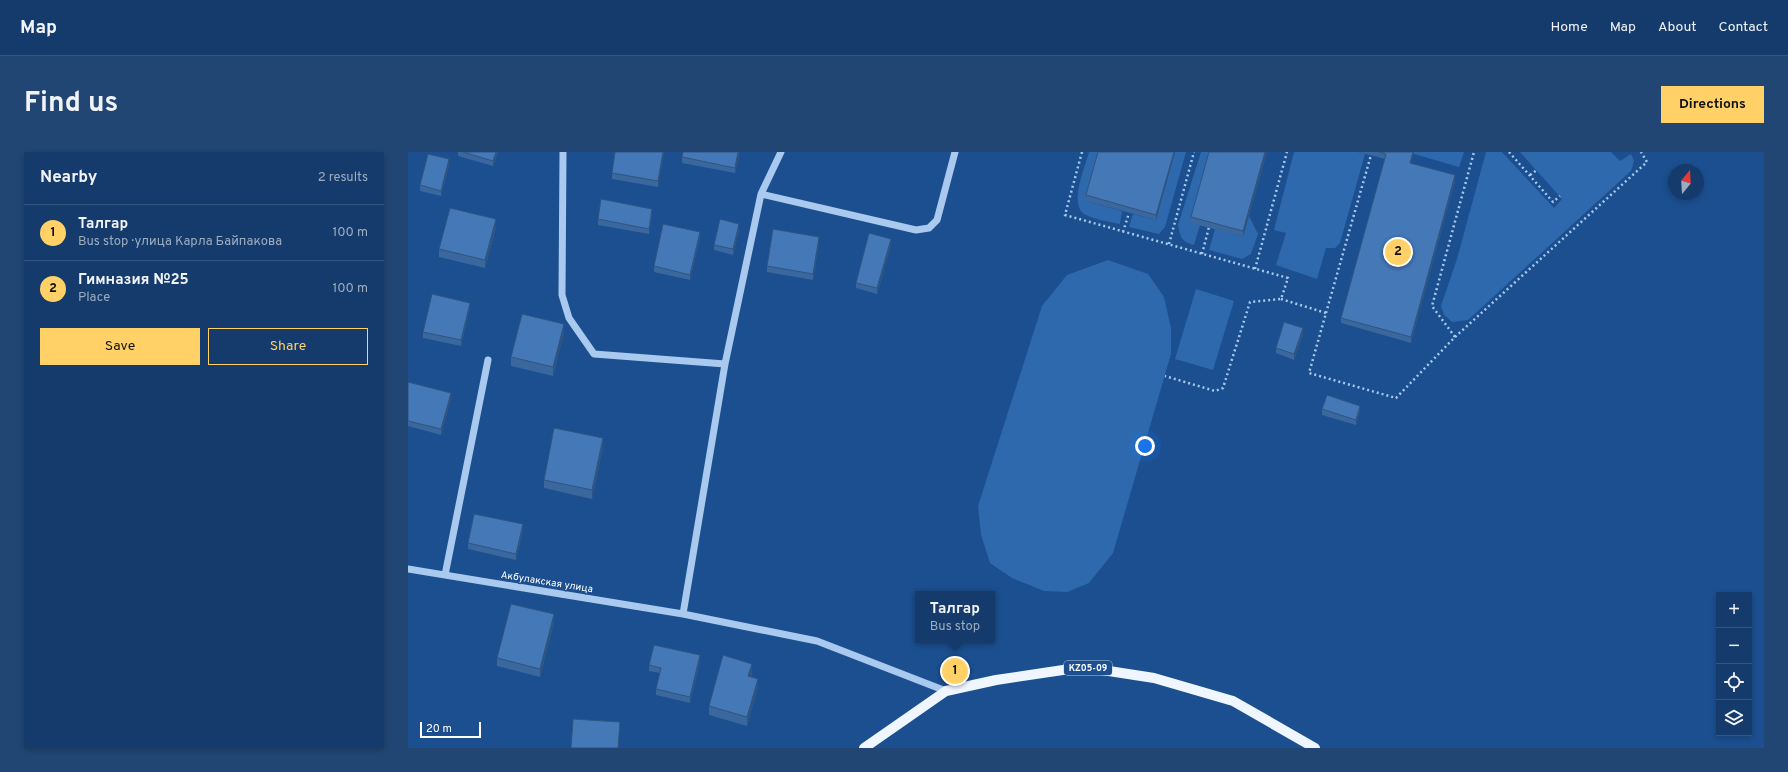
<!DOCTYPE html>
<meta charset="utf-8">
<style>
body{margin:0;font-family:Overpass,sans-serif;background:#214673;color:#f1f3f6}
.controls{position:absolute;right:12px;bottom:12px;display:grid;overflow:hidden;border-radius:0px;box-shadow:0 2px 6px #0003}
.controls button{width:36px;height:36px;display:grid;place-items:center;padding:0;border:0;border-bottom:1px solid #33557e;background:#143b6b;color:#f1f3f6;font:20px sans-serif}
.compass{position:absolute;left:1260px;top:12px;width:36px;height:36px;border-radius:50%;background:#143b6b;box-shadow:0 2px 6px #0003;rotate:18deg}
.scale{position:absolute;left:12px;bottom:10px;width:61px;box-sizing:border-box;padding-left:4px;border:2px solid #fff;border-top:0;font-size:11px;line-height:14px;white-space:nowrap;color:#fff;-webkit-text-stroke:3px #1b4f8f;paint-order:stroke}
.you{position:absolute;left:737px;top:294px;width:14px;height:14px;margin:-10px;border:3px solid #fff;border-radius:50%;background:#1a73e8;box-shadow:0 0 0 6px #1a73e833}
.badge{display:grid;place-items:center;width:26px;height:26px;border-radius:50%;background:#ffd166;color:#111;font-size:13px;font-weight:700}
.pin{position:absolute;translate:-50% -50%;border:2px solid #fff;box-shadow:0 1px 4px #0006}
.popup{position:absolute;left:507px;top:439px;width:80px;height:52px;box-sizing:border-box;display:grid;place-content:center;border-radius:0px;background:#143b6b;filter:drop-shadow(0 1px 3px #0005);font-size:13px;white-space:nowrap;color:#9dadc1}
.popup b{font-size:15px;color:#f1f3f6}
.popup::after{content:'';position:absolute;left:50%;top:100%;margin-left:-8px;border:8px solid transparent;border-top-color:#143b6b}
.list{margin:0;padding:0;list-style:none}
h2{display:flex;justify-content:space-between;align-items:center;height:52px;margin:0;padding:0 16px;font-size:17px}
h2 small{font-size:13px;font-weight:400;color:#9dadc1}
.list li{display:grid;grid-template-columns:26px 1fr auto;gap:12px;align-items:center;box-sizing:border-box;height:56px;padding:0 16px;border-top:1px solid #33557e}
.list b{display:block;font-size:15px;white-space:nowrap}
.list p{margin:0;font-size:13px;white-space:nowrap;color:#9dadc1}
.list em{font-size:13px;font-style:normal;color:#9dadc1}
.actions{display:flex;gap:8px;padding:12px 16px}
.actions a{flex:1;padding:9px 0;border:1px solid #ffd166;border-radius:0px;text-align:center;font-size:14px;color:#ffd166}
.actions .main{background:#ffd166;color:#111}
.icon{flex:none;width:22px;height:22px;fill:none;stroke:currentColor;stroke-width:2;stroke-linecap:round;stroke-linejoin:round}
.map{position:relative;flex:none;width:1356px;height:596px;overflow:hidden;border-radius:0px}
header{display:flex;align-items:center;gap:24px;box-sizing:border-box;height:56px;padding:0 20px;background:#143b6b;border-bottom:1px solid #33557e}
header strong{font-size:19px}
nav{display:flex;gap:22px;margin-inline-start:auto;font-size:14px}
.intro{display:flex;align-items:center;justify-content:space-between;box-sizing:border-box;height:96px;padding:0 24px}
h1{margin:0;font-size:28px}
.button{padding:10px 18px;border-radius:0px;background:#ffd166;color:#111;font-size:14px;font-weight:700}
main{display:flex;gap:24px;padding:0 24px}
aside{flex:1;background:#143b6b;border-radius:0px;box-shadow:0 2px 6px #0003}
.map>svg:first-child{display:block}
</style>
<header>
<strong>Map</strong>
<nav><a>Home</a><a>Map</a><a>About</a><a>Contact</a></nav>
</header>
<div class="intro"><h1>Find us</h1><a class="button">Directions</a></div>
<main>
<aside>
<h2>Nearby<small>2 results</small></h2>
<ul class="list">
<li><span class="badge">1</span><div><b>Талгар</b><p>Bus stop · улица Карла Байпакова</p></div><em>100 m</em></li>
<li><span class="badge">2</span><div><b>Гимназия №25</b><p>Place</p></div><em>100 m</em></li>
</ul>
<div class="actions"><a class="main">Save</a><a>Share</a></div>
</aside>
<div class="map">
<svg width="1356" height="596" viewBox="0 0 1356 596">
<rect width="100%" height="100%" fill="#1b4f8f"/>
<path fill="#2e69ad" d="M 681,0 L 691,0 L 678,49 L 714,59 L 712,72 C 702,70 684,67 676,62 C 661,52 677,15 681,0 Z
M 767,0 L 778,0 L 757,75 L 751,82 L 721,75 L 725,62 L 748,68 Z
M 793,0 L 802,0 L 792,73 L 786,93 C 774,90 772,85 770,73 Z
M 886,0 L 950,0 L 957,2 L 932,91 L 927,96 L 918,96 L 909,127 L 868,113 L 878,81 L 866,78 Z
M 1006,0 L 1056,0 L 1051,15 L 1006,2 Z
M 1078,0 L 1094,0 L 1146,56 L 1154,47 L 1112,0 L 1203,0 L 1212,9 L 1223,2 L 1226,9 L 1223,19 L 1060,168 L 1044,170 L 1036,163 L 1033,154 L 1049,107 Z
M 841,64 L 850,82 L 843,102 L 834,107 L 801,98 L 807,77 L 835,85 Z
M 700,108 L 740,122 L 756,145 L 763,176 L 763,202 L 705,401 L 681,431 L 659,440 L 636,439 L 604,426 L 582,411 L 573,383 L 570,354 L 634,154 L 659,123 Z
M 788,137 L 826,149 L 805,218 L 767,207 Z"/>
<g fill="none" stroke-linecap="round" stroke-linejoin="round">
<path stroke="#a9c9ee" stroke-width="2.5" stroke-dasharray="2 3" stroke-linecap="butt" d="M 674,0 L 657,63 L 880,126 L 873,147 L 842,150 L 815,236 L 807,239 L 757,224
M 1101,0 L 1145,50 L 1152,44
M 1122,23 L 1129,18
M 715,80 L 721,61
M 761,92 L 786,0
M 794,102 L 801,75
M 847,117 L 879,0
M 873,147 L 918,161 L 901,221 L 988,246 L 1047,185 L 1024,154 L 1066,0
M 918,161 L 963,3
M 1047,185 L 1239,10 L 1233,0"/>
<path stroke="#a9c9ee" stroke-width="7" d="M 155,0 L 154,143 L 161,166 L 186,202 L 317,212
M 353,42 L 508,78 L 521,76 L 529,68 L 547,0
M 0,417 L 275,462 L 409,489 L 538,539
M 37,423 L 80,208
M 275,462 L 317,212 L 353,42 L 373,0"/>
<path stroke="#f0f6ff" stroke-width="10" d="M 456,596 L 538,539 L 588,528 L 675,515 L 746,526 L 825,549 L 907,596"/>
</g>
<path fill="#3a679d" d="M 50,0 L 90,0 L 85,14 L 50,4 Z
M 256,0 L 250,35 L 204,27 L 204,21 Z
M 331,0 L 331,4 L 327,21 L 274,11 L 274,5 Z
M 767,0 L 748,68 L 678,49 L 678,43 Z
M 801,0 L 859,0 L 835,85 L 783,71 L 783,65 Z
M 950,0 L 1006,0 L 1003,11 L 1047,29 L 1003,191 L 933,171 L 933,166 L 977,7 Z
M 41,13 L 33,44 L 12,39 L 12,33 Z
M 244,63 L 241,82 L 190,73 L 190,67 Z
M 88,75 L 77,116 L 31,105 L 31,97 Z
M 331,78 L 325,103 L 306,98 L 306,93 Z
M 292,86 L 282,128 L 246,120 L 246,114 Z
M 411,91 L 405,128 L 359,120 L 359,114 Z
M 483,93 L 469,142 L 448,136 L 448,131 Z
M 62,156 L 53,194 L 15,186 L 15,180 Z
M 156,180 L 145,224 L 103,214 L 103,205 Z
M 895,182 L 886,208 L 868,201 L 868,196 Z
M 0,230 L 43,247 L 33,283 L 0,274 Z
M 914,257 L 952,259 L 948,273 L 914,263 Z
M 195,295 L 184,347 L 136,336 L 136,328 Z
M 115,378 L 108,408 L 60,397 L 60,391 Z
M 146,470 L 132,525 L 89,514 L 89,506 Z
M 292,509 L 282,551 L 248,543 L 248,537 L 252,521 L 241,519 L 241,513 Z
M 344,520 L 343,525 L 350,535 L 339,574 L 301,563 L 301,554 Z"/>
<path fill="#305480" d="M 88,0 L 90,0 L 85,14 L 85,9 Z
M 255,0 L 256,0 L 250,35 L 250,29 Z
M 330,0 L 331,4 L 327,21 L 327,16 Z
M 766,0 L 767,0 L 748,68 L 748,63 Z
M 857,0 L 859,0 L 835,85 L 835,79 Z
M 1005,0 L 1006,0 L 1002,16 L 1002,11 Z
M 41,7 L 41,13 L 33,44 L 33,39 Z
M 1047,23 L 1047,29 L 1003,191 L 1003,185 Z
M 244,57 L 244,63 L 241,82 L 241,77 Z
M 88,67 L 88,75 L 77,116 L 77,108 Z
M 331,72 L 331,78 L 325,103 L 325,97 Z
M 292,80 L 292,86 L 282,128 L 282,123 Z
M 411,85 L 411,91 L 405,128 L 405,122 Z
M 483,87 L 483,93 L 469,142 L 469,136 Z
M 62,151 L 62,156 L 53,194 L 53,188 Z
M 156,172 L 156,180 L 145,224 L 145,215 Z
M 895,176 L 895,182 L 886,208 L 886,202 Z
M 43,241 L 43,247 L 33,283 L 33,277 Z
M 952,254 L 952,259 L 948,273 L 948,268 Z
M 195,286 L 195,295 L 184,347 L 184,338 Z
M 115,372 L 115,378 L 108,408 L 108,402 Z
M 146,462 L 146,470 L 132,525 L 132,517 Z
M 292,503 L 292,509 L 282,551 L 282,545 Z
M 344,512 L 344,520 L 340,532 L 340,524 Z
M 350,527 L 350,535 L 339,574 L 339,565 Z"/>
<path fill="#4478b7" stroke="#305480" d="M 55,0 L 88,0 L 85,9 Z
M 207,0 L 255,0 L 250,29 L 204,21 Z
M 275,0 L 330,0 L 327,16 L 274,5 Z
M 690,0 L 766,0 L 748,63 L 678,43 Z
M 801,0 L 857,0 L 835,79 L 783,65 Z
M 971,0 L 1005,0 L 1002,11 L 1047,23 L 1003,185 L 933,166 L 978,2 Z
M 20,2 L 41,7 L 33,39 L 12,33 Z
M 193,47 L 244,57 L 241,77 L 190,67 Z
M 42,56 L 88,67 L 77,108 L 31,97 Z
M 312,67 L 331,72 L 325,97 L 306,93 Z
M 255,72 L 292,80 L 282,123 L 246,114 Z
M 365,77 L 411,85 L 405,122 L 359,114 Z
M 461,81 L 483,87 L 469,136 L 448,131 Z
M 24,142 L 62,151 L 53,188 L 15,180 Z
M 114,162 L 156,172 L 145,215 L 103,205 Z
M 876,170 L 895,176 L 886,202 L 868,196 Z
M 0,230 L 43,241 L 33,277 L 0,269 Z
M 919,243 L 952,254 L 948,268 L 914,257 Z
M 146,276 L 195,286 L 184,338 L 136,328 Z
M 66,362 L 115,372 L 108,402 L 60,391 Z
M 103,452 L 146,462 L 132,517 L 89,506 Z
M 246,493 L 292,503 L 282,545 L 248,537 L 253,516 L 241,513 Z
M 315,503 L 344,512 L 340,524 L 350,527 L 339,565 L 301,554 Z
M 165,567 L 212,570 L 210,596 L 163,596 Z"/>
<g text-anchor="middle" stroke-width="3" stroke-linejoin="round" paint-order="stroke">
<rect fill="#1b4f8f" stroke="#bbcadd" stroke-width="1" x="656" y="509" width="48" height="14" rx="3"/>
<g font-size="9" font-weight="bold" fill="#fff">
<text x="680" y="519">KZ05-09</text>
</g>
<g font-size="10" fill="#fff" stroke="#1b4f8f">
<text transform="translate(139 429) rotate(9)" y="4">Акбулакская улица</text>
</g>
</g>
</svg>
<div class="controls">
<button>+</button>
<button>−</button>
<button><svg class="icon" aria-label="locate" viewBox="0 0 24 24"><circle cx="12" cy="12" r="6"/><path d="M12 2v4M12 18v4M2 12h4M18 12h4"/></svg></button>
<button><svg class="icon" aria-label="layers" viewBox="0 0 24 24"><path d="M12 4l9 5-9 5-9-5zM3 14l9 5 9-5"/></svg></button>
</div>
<svg class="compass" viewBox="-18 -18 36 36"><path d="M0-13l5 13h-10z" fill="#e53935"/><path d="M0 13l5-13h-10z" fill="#9dadc1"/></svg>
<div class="scale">20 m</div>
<div class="you"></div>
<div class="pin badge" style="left:547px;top:519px">1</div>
<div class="popup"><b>Талгар</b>Bus stop</div>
<div class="pin badge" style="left:990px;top:100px">2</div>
</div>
</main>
